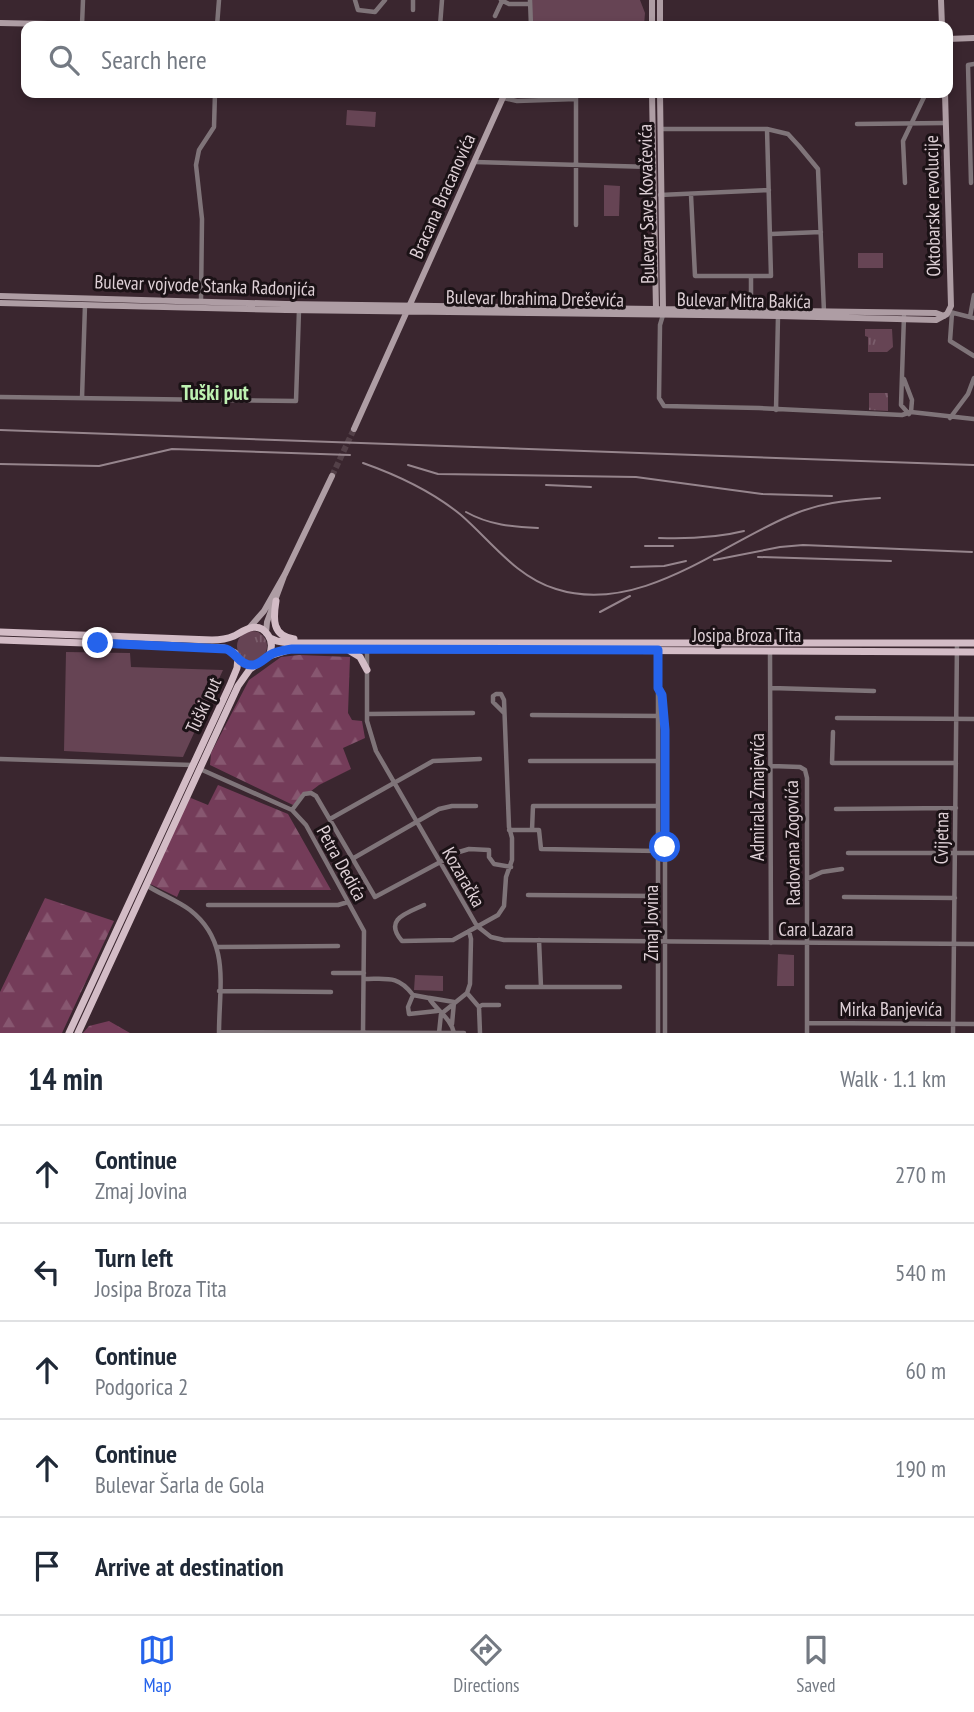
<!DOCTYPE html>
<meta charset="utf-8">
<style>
body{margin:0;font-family:"PT Sans Narrow",sans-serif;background:#f2f2f3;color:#1f2937}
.stop{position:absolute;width:21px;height:21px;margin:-16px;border:5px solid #2563eb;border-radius:50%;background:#fff}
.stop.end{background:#2563eb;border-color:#fff;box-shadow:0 2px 7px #0008}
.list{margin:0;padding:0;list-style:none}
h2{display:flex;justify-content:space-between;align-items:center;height:91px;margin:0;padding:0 28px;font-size:30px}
h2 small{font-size:23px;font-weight:400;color:#747a83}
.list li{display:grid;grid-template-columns:46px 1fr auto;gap:21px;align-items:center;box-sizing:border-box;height:98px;padding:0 28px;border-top:2px solid #e0e1e3}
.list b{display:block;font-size:26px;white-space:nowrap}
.list p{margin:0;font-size:23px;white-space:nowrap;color:#747a83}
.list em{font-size:23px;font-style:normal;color:#747a83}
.icon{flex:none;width:38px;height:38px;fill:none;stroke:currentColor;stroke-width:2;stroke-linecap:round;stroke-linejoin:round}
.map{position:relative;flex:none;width:974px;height:1033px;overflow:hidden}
.search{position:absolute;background:#fff;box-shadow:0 4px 10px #0003;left:21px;right:21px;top:21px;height:77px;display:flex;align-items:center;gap:18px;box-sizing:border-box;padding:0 24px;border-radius:14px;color:#747a83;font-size:26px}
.sheet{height:581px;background:#fff}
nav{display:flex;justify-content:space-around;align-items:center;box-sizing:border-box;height:98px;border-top:2px solid #e0e1e3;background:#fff;font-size:19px;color:#747a83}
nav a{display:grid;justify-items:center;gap:4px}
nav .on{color:#2563eb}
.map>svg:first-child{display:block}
</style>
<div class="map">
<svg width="974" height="1033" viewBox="0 0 974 1033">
<defs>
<pattern id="grass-tufts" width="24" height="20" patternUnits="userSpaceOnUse" patternTransform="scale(1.75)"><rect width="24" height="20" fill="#664454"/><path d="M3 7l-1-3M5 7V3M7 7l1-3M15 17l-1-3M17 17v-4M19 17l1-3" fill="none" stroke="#7b5e6c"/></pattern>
<pattern id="forest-firs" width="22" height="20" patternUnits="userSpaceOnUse" patternTransform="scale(1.75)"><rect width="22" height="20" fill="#743c59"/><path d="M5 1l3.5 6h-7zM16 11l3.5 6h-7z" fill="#875770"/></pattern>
</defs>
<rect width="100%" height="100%" fill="#3a262f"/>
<path fill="url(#grass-tufts)" d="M 865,329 L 892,329 L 893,347 L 887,352 L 868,352 L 868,337 L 865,336 Z
M 869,393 L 888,393 L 888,411 L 869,410 Z
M237 646a15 15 0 1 1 30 0a15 15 0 1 1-30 0Z"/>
<path fill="url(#forest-firs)" d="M 299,655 L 350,657 L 348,713 L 352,720 L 362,721 L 365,738 L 343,748 L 351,769 L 319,785 L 293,805 L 210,765 L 211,753 L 249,680 L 281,657 Z
M 218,785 L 288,814 L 331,890 L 180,890 L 177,897 L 148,883 L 186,796 L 208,805 Z
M 45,898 L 114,921 L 62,1033 L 0,1033 L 0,992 Z
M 109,1021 L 130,1033 L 83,1033 L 89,1026 Z"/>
<path fill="#664454" d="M 531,0 L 640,0 L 645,13 L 644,26 L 533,26 Z
M 347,110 L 376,112 L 375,127 L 346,125 Z
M 604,185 L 620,186 L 619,216 L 604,216 Z
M 858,253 L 883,253 L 883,268 L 858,268 Z
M 66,652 L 130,653 L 131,667 L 223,670 L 183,757 L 64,751 Z
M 778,954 L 794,955 L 794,986 L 777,986 Z
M 415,975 L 443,976 L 443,991 L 414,990 Z"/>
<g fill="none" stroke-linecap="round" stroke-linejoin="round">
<path stroke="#534048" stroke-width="6" stroke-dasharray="6 3" stroke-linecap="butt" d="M 332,476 L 354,429"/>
<path stroke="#7f7479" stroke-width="4.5" d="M 355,0 L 358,10 L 375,12 L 385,0
M 413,0 L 413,10
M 501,0 L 509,4 L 530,4
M 530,0 L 531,26
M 495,16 L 502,1
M 82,25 L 83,0
M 217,26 L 219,0
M 440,26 L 442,0
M 503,98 L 517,101 L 576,99
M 857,124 L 945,123
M 660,129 L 767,129 L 788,134 L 799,146 L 818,169 L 824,312
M 475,162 L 652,167
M 905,183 L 903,141 L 926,93
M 971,183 L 968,65 L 974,64
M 660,195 L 769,190
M 691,195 L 695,276 L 771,276 L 767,129
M 576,225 L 576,93
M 771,234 L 821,232
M 201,301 L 202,219 L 196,165 L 199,150 L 214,127 L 215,93
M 751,312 L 751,277
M 950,312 L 974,318
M 952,313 L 950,341 L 974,356
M 663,315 L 660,325 L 659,398 L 664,406 L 759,408 L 902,415 L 911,412
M 904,316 L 901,405 L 909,414
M 970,317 L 974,295
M 904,379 L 912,400 L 911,412
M 0,397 L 296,401 L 299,310
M 82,398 L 85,305
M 776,410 L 778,316
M 911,412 L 974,419
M 950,418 L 968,394 L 974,378
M 367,648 L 367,721 L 376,751 L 477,926 L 491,937 L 504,940 L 974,944
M 770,651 L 771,943
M 659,688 L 662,695 L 665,730 L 665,1033
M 771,688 L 874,691
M 367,714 L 473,713
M 532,715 L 660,716
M 837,718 L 974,719
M 833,732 L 832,763 L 956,763
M 0,759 L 192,765
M 530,761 L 658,761
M 772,766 L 800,767 L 805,770 L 807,778 L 807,1033
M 200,769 L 292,810 L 306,825 L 364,931 L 363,1033
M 836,809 L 956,808
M 292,810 L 304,794 L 311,793 L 316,796 L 375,897 L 459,852 L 469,849 L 489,850 L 489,857 L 494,864 L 511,867
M 330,819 L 433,761 L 480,759
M 509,830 L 539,830 L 541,849 L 658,851
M 532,830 L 533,806 L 658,806
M 848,853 L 974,853
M 352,859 L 439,809 L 452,806 L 476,806
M 807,879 L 822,872 L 842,869
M 146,885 C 160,894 176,900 190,910 C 231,942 219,986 219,1033
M 528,895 L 658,896
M 844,897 L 955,898
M 208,905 L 338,905 L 348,902
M 424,905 C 407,913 383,919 402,941 L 453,940 L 498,915 L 504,906 L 506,877 L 512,860 L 512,838 L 509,827 L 504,700 L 501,694 L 496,694 L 493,696 L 493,702 L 504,713
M 539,940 L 541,987
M 218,947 L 338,946
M 333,973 L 364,973
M 364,979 C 387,979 398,975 413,995 L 429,998 C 436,1010 451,1018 454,1033
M 507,987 L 620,987
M 219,991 L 331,992
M 467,993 L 479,1007
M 413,995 L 408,1007 L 409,1014 L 437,1011
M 430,998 L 454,1002 L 452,1024
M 807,1023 L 974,1024
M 219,1032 L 464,1033
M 439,1033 L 441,1014 L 467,993 L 470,984 L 471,939 L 469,931
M 480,1033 L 479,1007 L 482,1005 L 499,1005
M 658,1033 L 658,649
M 953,1033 L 957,643"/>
<path stroke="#ae9da4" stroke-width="6" d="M 941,0 L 942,26
M 0,23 L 143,26
M 652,26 L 652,0
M 660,26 L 660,0
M 948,39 L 974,38
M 652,93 L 656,310
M 660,93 L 663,310
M 0,296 L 286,304 L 936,313 L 944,316
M 0,303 L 286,310 L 778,316 L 936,320 L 947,314 L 951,306 L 945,93
M 354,429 L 505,93
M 250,627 L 264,611 L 285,574 L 332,476
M 266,633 L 267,622 L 284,576"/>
<path stroke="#d3bcc6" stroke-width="7" d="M 276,601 C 273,619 272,636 294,639
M 0,632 L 212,640 C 220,640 227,639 234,636 C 245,630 258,620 268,635 C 273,642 272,649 269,656 L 250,669 L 238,686 L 78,1033
M 270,638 L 277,641 L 288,643 L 974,643
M 0,640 L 224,648 L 235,653
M 350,651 L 360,657 L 367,670
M 269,656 L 292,649 L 974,652
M 69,1033 L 230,685 L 237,668 L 238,658"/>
<path stroke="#96858d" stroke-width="2" d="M 0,430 L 974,465
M 363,463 C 397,475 433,492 461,515 C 491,541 516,577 556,589 C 637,615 716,548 787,517 C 817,503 847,500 880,498
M 0,464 L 99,466 L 172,449 L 350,455
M 408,465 L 438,474 L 636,477 L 762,494 L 832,496
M 546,485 L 591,487
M 466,512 C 489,525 513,527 538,528
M 659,538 C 689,539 716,538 744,531
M 645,546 L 673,546
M 758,557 L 891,561
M 714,560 L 780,547 L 803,545 L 972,552
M 631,567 L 664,566 L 686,561
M 600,612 L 630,596"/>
</g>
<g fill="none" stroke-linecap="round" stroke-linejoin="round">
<path stroke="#2563eb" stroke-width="9" d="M 98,643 L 226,649 C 235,652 236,659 244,663 C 255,669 261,661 270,655 C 276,651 285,650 292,649 L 658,650 L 658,688 L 662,695 L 665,730 L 665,847"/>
</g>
<g text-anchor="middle" stroke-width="6" stroke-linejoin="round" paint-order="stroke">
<g font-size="19" fill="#ded0d6" stroke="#1b1216">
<text transform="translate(442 196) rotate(-66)" y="7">Bracana Bracanovića</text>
<text transform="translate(646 204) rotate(-91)" y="7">Bulevar Save Kovačevića</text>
<text transform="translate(932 206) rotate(-91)" y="7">Oktobarske revolucije</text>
<text transform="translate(205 285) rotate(2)" y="7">Bulevar vojvode Stanka Radonjića</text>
<text transform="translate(535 298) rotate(1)" y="7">Bulevar Ibrahima Dreševića</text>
<text transform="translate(744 300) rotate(1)" y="7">Bulevar Mitra Bakića</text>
<text x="747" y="642">Josipa Broza Tita</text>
<text transform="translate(203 705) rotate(-65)" y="7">Tuški put</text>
<text transform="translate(757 797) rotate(-90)" y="7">Admirala Zmajevića</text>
<text transform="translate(941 838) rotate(-89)" y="7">Cvijetna</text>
<text transform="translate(792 843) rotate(-91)" y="7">Radovana Zogovića</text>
<text transform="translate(342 863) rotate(61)" y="7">Petra Dedića</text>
<text transform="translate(464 877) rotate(60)" y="7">Kozaračka</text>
<text transform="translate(651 923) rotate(-90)" y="7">Zmaj Jovina</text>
<text x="816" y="936">Cara Lazara</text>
<text x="891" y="1016">Mirka Banjevića</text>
</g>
<g font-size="21" font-weight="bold" fill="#bef2b2" stroke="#1b1216">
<text x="215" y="400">Tuški put</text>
</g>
</g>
</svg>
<div class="stop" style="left:665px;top:847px"></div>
<div class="stop end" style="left:98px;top:643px"></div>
<div class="search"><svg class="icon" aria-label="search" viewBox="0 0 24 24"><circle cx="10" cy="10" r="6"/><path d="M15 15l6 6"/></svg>Search here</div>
</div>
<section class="sheet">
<h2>14 min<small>Walk · 1.1 km</small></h2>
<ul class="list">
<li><svg class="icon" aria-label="ahead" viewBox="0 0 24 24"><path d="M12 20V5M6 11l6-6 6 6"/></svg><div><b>Continue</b><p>Zmaj Jovina</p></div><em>270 m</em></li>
<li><svg class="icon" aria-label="left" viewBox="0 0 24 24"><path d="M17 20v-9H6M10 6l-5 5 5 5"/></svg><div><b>Turn left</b><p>Josipa Broza Tita</p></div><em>540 m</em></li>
<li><svg class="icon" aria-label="ahead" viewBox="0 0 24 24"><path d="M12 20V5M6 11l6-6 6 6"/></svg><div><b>Continue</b><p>Podgorica 2</p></div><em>60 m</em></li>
<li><svg class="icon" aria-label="ahead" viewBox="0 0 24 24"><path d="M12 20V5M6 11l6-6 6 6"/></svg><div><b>Continue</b><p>Bulevar Šarla de Gola</p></div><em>190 m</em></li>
<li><svg class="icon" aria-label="arrive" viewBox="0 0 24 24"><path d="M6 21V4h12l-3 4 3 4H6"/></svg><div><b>Arrive at destination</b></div></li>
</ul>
</section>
<nav>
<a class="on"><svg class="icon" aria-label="map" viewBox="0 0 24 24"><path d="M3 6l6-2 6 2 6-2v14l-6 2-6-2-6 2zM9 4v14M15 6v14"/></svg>Map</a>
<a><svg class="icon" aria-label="directions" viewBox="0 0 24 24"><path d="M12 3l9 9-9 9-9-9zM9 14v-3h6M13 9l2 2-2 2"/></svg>Directions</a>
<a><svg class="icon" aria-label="saved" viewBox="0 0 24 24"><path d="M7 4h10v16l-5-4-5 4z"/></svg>Saved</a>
</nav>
